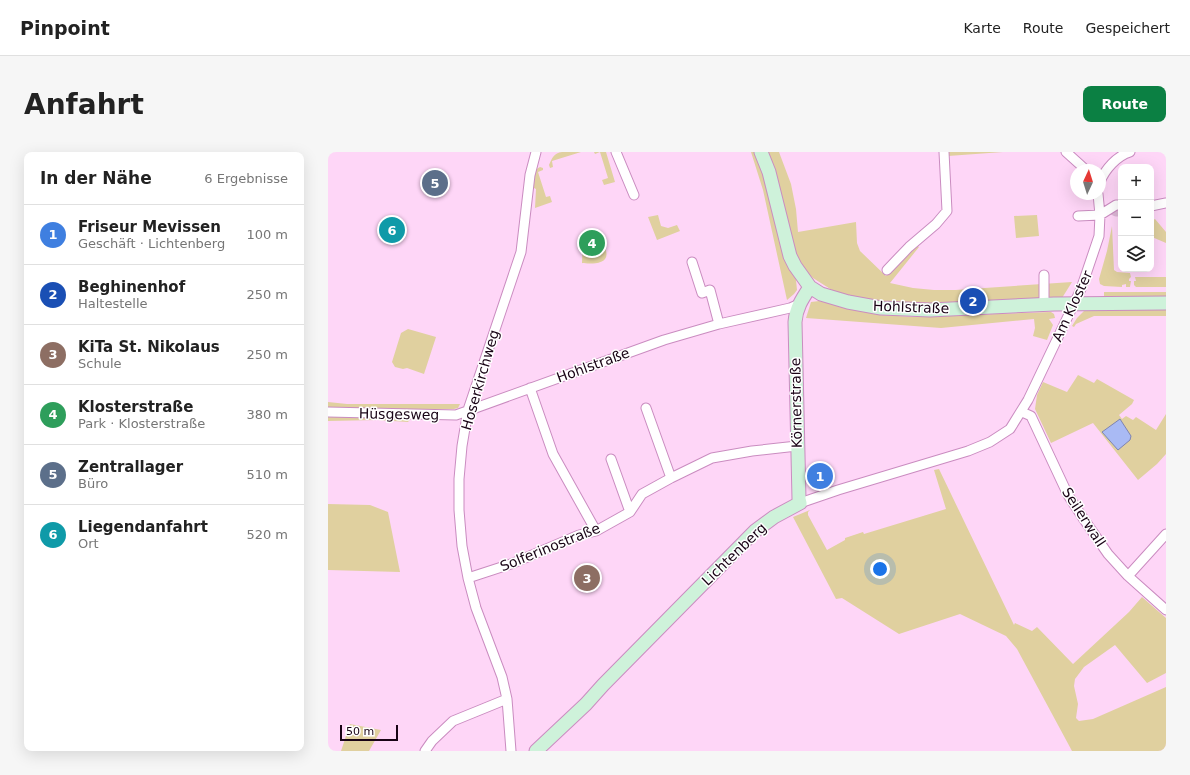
<!DOCTYPE html>
<html lang="de">
<meta charset="utf-8">
<style>
body{margin:0;font-family:"DejaVu Sans",sans-serif;background:#f6f6f6;color:#222}
.controls{position:absolute;right:12px;top:12px;display:grid;overflow:hidden;border-radius:8px;box-shadow:0 4px 16px #0002}
.controls button{width:36px;height:36px;display:grid;place-items:center;padding:0;border:0;border-bottom:1px solid #e0e0e0;background:#fff;color:#222;font:20px sans-serif}
.compass{position:absolute;left:742px;top:12px;width:36px;height:36px;border-radius:50%;background:#fff;box-shadow:0 4px 16px #0002;rotate:4deg}
.scale{position:absolute;left:12px;bottom:10px;width:58px;box-sizing:border-box;padding-left:4px;border:2px solid #180315;border-top:0;font-size:11px;line-height:14px;white-space:nowrap;color:#180315;-webkit-text-stroke:3px #fff;paint-order:stroke}
.you{position:absolute;left:552px;top:417px;width:14px;height:14px;margin:-10px;border:3px solid #fff;border-radius:50%;background:#1a73e8;box-shadow:0 0 0 6px #1a73e833}
.badge{display:grid;place-items:center;width:26px;height:26px;border-radius:50%;background:#0b8043;color:#fff;font-size:13px;font-weight:700}
.pin{position:absolute;translate:-50% -50%;border:2px solid #fff;box-shadow:0 1px 4px #0006}
.list{margin:0;padding:0;list-style:none}
h2{display:flex;justify-content:space-between;align-items:center;height:52px;margin:0;padding:0 16px;font-size:17px}
h2 small{font-size:13px;font-weight:400;color:#767676}
.list li{display:grid;grid-template-columns:26px 1fr auto;gap:12px;align-items:center;box-sizing:border-box;height:60px;padding:0 16px;border-top:1px solid #e0e0e0}
.list b{display:block;font-size:15px;white-space:nowrap}
.list p{margin:0;font-size:13px;white-space:nowrap;color:#767676}
.list em{font-size:13px;font-style:normal;color:#767676}
.icon{flex:none;width:22px;height:22px;fill:none;stroke:currentColor;stroke-width:2;stroke-linecap:round;stroke-linejoin:round}
.map{position:relative;flex:none;width:838px;height:599px;overflow:hidden;border-radius:8px}
header{display:flex;align-items:center;gap:24px;box-sizing:border-box;height:56px;padding:0 20px;background:#fff;border-bottom:1px solid #e0e0e0}
header strong{font-size:19px}
nav{display:flex;gap:22px;margin-inline-start:auto;font-size:14px}
.intro{display:flex;align-items:center;justify-content:space-between;box-sizing:border-box;height:96px;padding:0 24px}
h1{margin:0;font-size:28px}
.button{padding:10px 18px;border-radius:8px;background:#0b8043;color:#fff;font-size:14px;font-weight:700}
main{display:flex;gap:24px;padding:0 24px}
aside{flex:1;background:#fff;border-radius:8px;box-shadow:0 4px 16px #0002}
.map>svg:first-child{display:block}
</style>
<header>
<strong>Pinpoint</strong>
<nav><a>Karte</a><a>Route</a><a>Gespeichert</a></nav>
</header>
<div class="intro"><h1>Anfahrt</h1><a class="button">Route</a></div>
<main>
<aside>
<h2>In der Nähe<small>6 Ergebnisse</small></h2>
<ul class="list">
<li><span class="badge" style="background:#3f7fe0">1</span><div><b>Friseur Mevissen</b><p>Geschäft · Lichtenberg</p></div><em>100 m</em></li>
<li><span class="badge" style="background:#1a4fb4">2</span><div><b>Beghinenhof</b><p>Haltestelle</p></div><em>250 m</em></li>
<li><span class="badge" style="background:#8d6e63">3</span><div><b>KiTa St. Nikolaus</b><p>Schule</p></div><em>250 m</em></li>
<li><span class="badge" style="background:#2e9e5b">4</span><div><b>Klosterstraße</b><p>Park · Klosterstraße</p></div><em>380 m</em></li>
<li><span class="badge" style="background:#5c6f8a">5</span><div><b>Zentrallager</b><p>Büro</p></div><em>510 m</em></li>
<li><span class="badge" style="background:#0f9aa8">6</span><div><b>Liegendanfahrt</b><p>Ort</p></div><em>520 m</em></li>
</ul>
</aside>
<div class="map">
<svg width="838" height="599" viewBox="0 0 838 599">
<rect width="100%" height="100%" fill="#fed6f7"/>
<path fill="#e0d09f" d="M 234,0 L 253,0 L 224,9 L 225,15 L 222,16 L 221,13 C 224,6 226,1 234,0 Z
M 266,0 L 278,0 L 287,30 L 276,33 L 274,28 L 280,26 L 272,0 L 267,2 Z
M 423,0 L 427,0 L 436,23 L 454,96 L 468,128 L 469,138 L 466,142 L 459,148 L 435,38 Z
M 438,0 L 451,0 L 463,32 L 468,57 L 470,80 L 528,70 L 529,91 L 532,99 L 558,124 L 587,92 L 591,95 L 562,131 L 585,136 L 606,138 L 627,138 L 744,130 L 734,146 L 592,154 L 541,150 L 507,140 L 485,126 L 476,118 L 466,101 Z
M 620,0 L 675,0 L 620,4 Z
M 212,15 L 215,16 L 215,18 L 210,20 L 218,45 L 222,44 L 224,50 L 207,56 L 208,37 L 204,35 L 207,18 Z
M 330,63 L 333,74 L 340,76 L 349,73 L 352,79 L 329,88 L 320,65 Z
M 709,63 L 711,84 L 688,86 L 686,64 Z
M 827,67 L 838,80 L 838,91 L 824,85 L 823,69 Z
M 784,74 L 786,118 L 789,120 L 802,121 L 803,125 L 801,127 L 801,129 L 803,129 L 802,135 L 798,135 L 798,132 L 794,133 L 794,135 L 776,134 L 772,132 L 771,127 L 779,99 Z
M 255,82 L 270,84 C 273,88 277,94 278,99 C 282,113 262,112 254,111 Z
M 807,125 L 838,125 L 838,135 L 808,135 L 806,133 L 806,129 L 808,129 Z
M 776,140 L 838,140 L 838,144 L 780,145 L 776,145 Z
M 491,149 L 551,163 L 587,165 L 723,160 L 726,162 L 727,166 L 721,167 L 725,173 L 719,188 L 705,184 L 707,176 L 706,167 L 613,176 L 478,166 L 483,150 Z
M 838,156 L 838,164 L 766,164 L 748,172 L 746,175 L 744,174 L 749,166 L 757,158 Z
M 80,177 L 108,185 L 96,222 L 79,216 L 75,217 L 67,215 L 64,210 L 73,181 Z
M 750,223 L 766,231 L 769,227 L 806,248 L 804,252 L 791,263 L 794,267 L 798,264 L 805,268 L 808,265 L 828,278 L 838,262 L 838,302 L 829,312 L 810,328 L 765,271 L 723,291 L 707,257 L 709,243 L 715,230 L 739,240 Z
M 0,250 L 19,252 L 132,252 L 130,256 L 126,257 L 0,257 Z
M 0,264 L 84,265 L 80,270 L 50,268 L 0,269 Z
M 611,317 L 686,473 L 687,471 L 704,479 L 709,475 L 745,512 L 801,460 L 814,445 L 838,466 L 838,521 L 819,531 L 787,493 L 756,515 L 747,527 L 746,534 L 750,552 L 748,566 L 751,569 L 765,567 L 838,535 L 838,599 L 744,599 L 689,497 L 678,484 L 632,462 L 571,482 L 514,446 L 508,447 L 465,365 L 482,358 L 480,360 L 480,363 L 499,398 L 517,388 L 517,386 L 535,380 L 536,382 L 618,357 L 606,318 Z
M 0,352 L 42,353 L 60,360 L 72,420 L 0,418 Z
M 22,572 L 53,578 L 41,599 L 13,599 Z"/>
<path fill="#a9baf4" stroke="#7e83b1" d="M 792,267 L 803,284 L 802,288 L 790,298 L 774,280 Z"/>
<g fill="none" stroke-linecap="round" stroke-linejoin="round">
<path stroke="#dcb6d5" stroke-width="9" stroke-dasharray="9 4.5" stroke-linecap="butt" d="M 782,57 L 788,60 L 793,60"/>
<defs>
<path id="street" d="M 288,0 L 306,43
M 738,0 L 758,18
M 772,30 C 777,17 789,4 802,0
M 823,54 L 838,51
M 750,64 L 772,63 L 788,53 L 793,53
M 364,110 L 374,141 L 382,138 L 391,172
M 559,118 L 581,95 L 608,72 L 619,59 L 616,0
M 716,153 L 716,123
M 202,236 L 225,302 L 268,379
M 318,256 L 343,326
M 0,260 L 128,263 L 336,188 L 391,172 L 462,156 L 471,152
M 694,260 L 703,264 L 740,343 L 755,366 L 780,402 L 800,424 L 838,458
M 283,307 L 302,360
M 472,351 L 510,338 L 640,299 L 662,290 L 682,277 L 700,248 L 753,137 L 771,84 L 772,63 L 770,42
M 800,424 L 838,382
M 140,426 L 183,412 L 251,383 L 268,379 L 302,360 L 314,342 L 343,326 L 384,306 L 424,299 L 469,294
M 97,599 L 104,589 L 125,569 L 179,547
M 183,599 L 179,547 L 174,525 L 148,456 L 140,426 L 134,394 L 131,358 L 131,327 L 134,294 L 140,258 L 193,100 L 202,23 L 208,0"/>
<path id="secondary" d="M 433,0 L 441,20 L 462,104 L 467,114 L 482,135 L 493,142 L 520,150 L 553,156 L 602,158 L 726,152 L 838,151
M 208,599 L 258,552 L 275,533 L 427,379 L 446,365 L 472,351 L 471,347 L 467,170 C 468,156 474,147 482,135"/>
</defs>
<use href="#street" stroke="#ca8cc0" stroke-width="11"/>
<use href="#secondary" stroke="#ca8cc0" stroke-width="15"/>
<use href="#street" stroke="#fff" stroke-width="9"/>
<use href="#secondary" stroke="#cef2da" stroke-width="13"/>
</g>
<g text-anchor="middle" stroke-width="3" stroke-linejoin="round" paint-order="stroke">
<g font-size="14" fill="#180315" stroke="#fff">
<text transform="translate(744 154) rotate(-65)" y="5">Am Kloster</text>
<text transform="translate(583 155) rotate(2)" y="5">Hohlstraße</text>
<text transform="translate(265 213) rotate(-20)" y="5">Hohlstraße</text>
<text transform="translate(152 228) rotate(-74)" y="5">Hoserkirchweg</text>
<text transform="translate(468 251) rotate(-91)" y="5">Körnerstraße</text>
<text transform="translate(71 262) rotate(1)" y="5">Hüsgesweg</text>
<text transform="translate(756 365) rotate(57)" y="5">Seilerwall</text>
<text transform="translate(222 395) rotate(-22)" y="5">Solferinostraße</text>
<text transform="translate(406 402) rotate(-44)" y="5">Lichtenberg</text>
</g>
</g>
</svg>
<div class="controls">
<button>+</button>
<button>−</button>
<button><svg class="icon" aria-label="layers" viewBox="0 0 24 24"><path d="M12 4l9 5-9 5-9-5zM3 14l9 5 9-5"/></svg></button>
</div>
<svg class="compass" viewBox="-18 -18 36 36"><path d="M0-13l5 13h-10z" fill="#e53935"/><path d="M0 13l5-13h-10z" fill="#767676"/></svg>
<div class="scale">50 m</div>
<div class="you"></div>
<div class="pin badge" style="left:492px;top:324px;background:#3f7fe0">1</div>
<div class="pin badge" style="left:645px;top:149px;background:#1a4fb4">2</div>
<div class="pin badge" style="left:259px;top:426px;background:#8d6e63">3</div>
<div class="pin badge" style="left:264px;top:91px;background:#2e9e5b">4</div>
<div class="pin badge" style="left:107px;top:31px;background:#5c6f8a">5</div>
<div class="pin badge" style="left:64px;top:78px;background:#0f9aa8">6</div>
</div>
</main>
